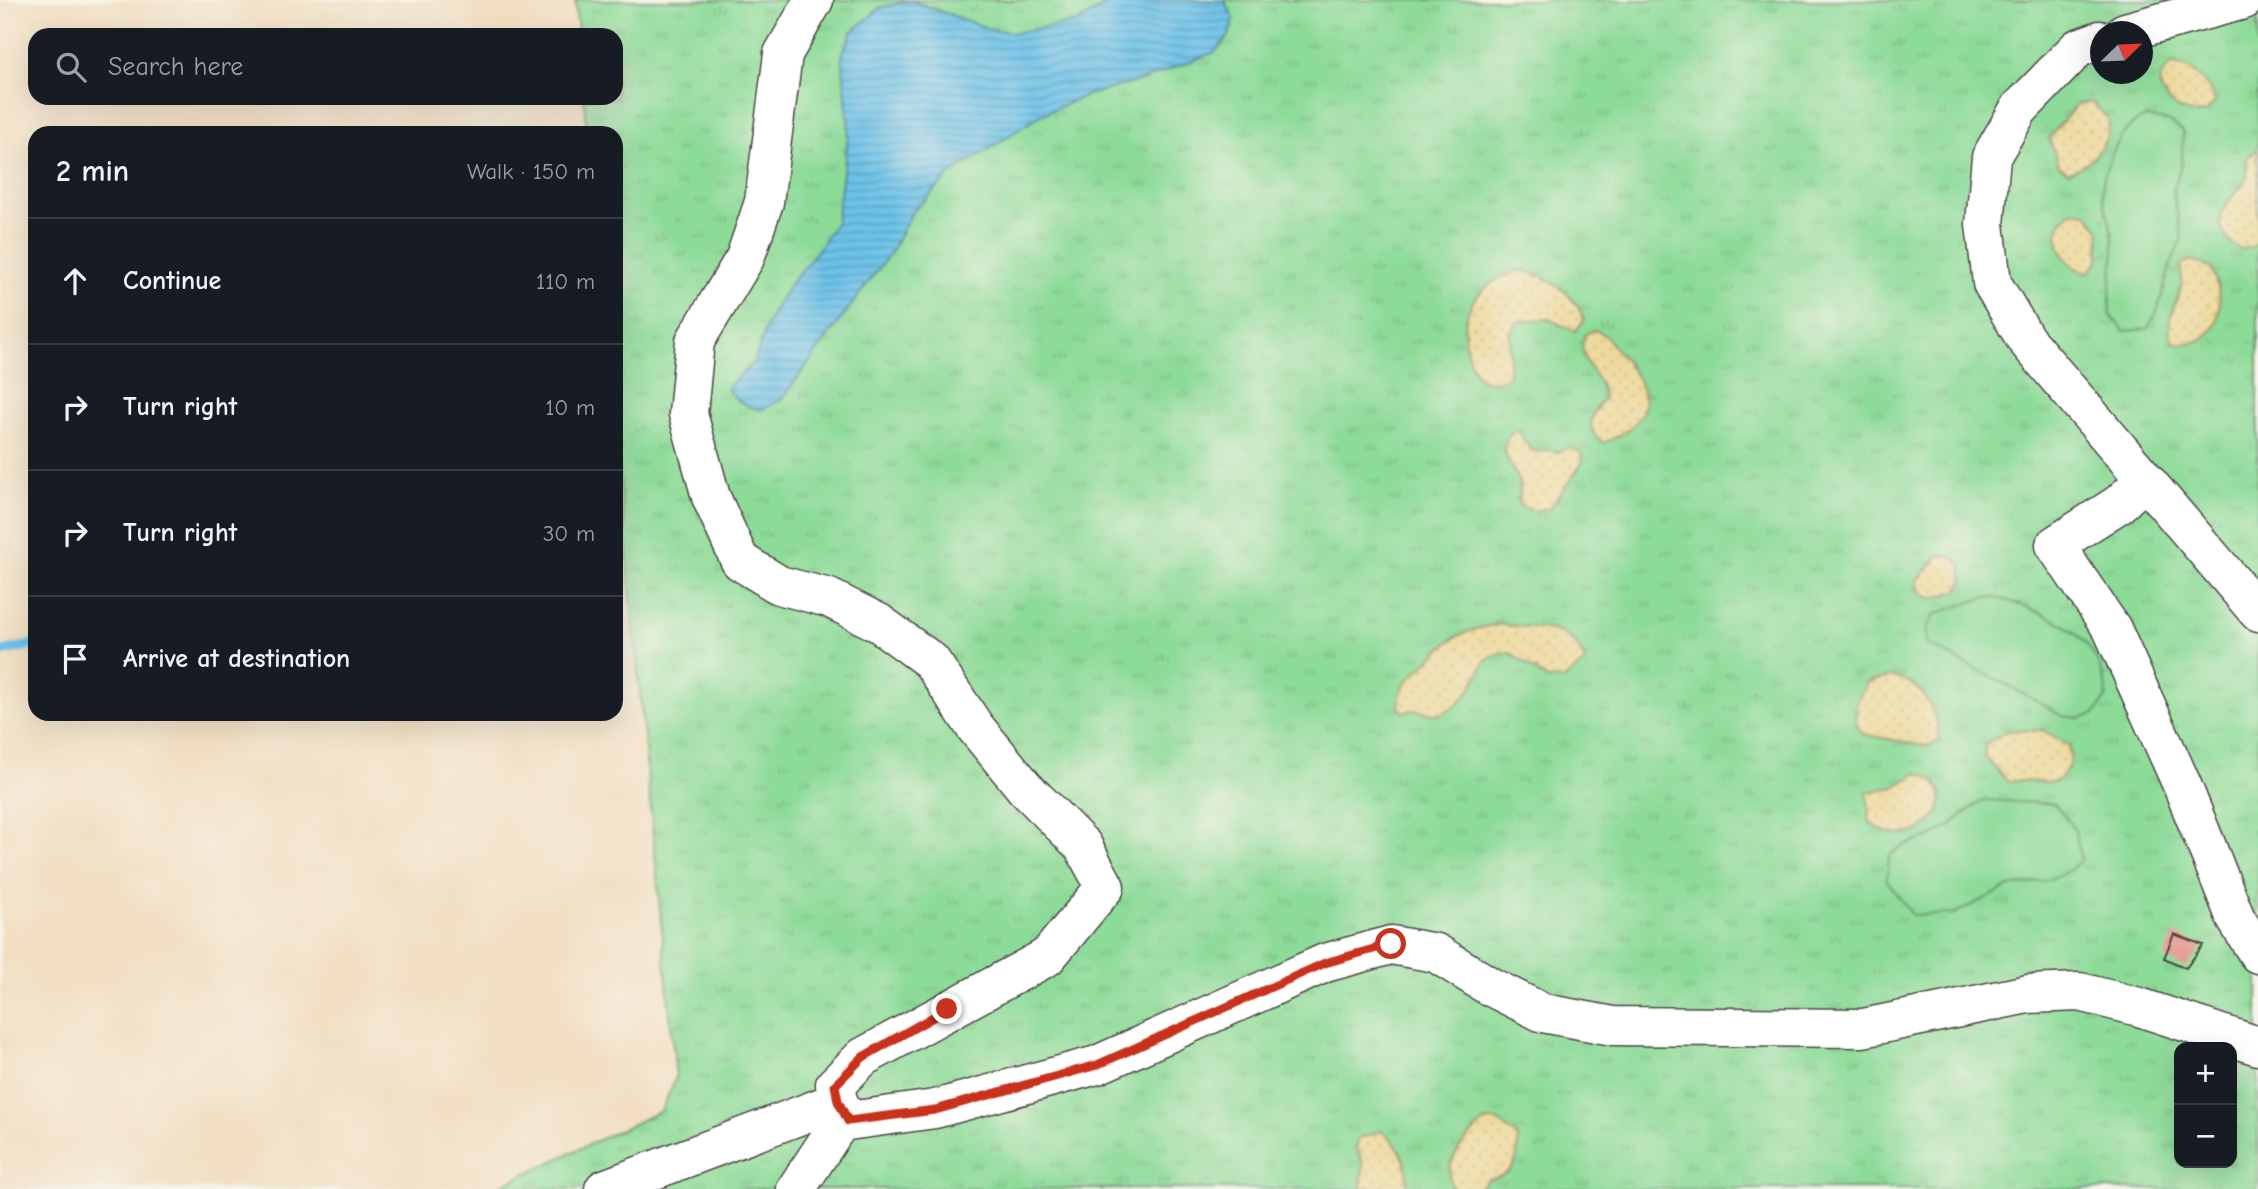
<!DOCTYPE html>
<meta charset="utf-8">
<style>
body{margin:0;font-family:"Comic Neue",sans-serif;background:#242831;color:#f1f3f6}
.controls{position:absolute;right:21px;bottom:21px;display:grid;overflow:hidden;border-radius:14px;box-shadow:0 7px 28px #0002}
.controls button{width:63px;height:63px;display:grid;place-items:center;padding:0;border:0;border-bottom:2px solid #363941;background:#171b24;color:#f1f3f6;font:35px sans-serif}
.compass{position:absolute;left:2090px;top:21px;width:63px;height:63px;border-radius:50%;background:#171b24;box-shadow:0 7px 28px #0002;rotate:67deg}
.stop{position:absolute;width:21px;height:21px;margin:-16px;border:5px solid #c8321e;border-radius:50%;background:#fff}
.stop.end{background:#c8321e;border-color:#fff;box-shadow:0 2px 7px #0008}
.list{margin:0;padding:0;list-style:none}
h2{display:flex;justify-content:space-between;align-items:center;height:91px;margin:0;padding:0 28px;font-size:30px}
h2 small{font-size:23px;font-weight:400;color:#9ea1a6}
.list li{display:grid;grid-template-columns:46px 1fr auto;gap:21px;align-items:center;box-sizing:border-box;height:126px;padding:0 28px;border-top:2px solid #363941}
.list b{display:block;font-size:26px;white-space:nowrap}
.list em{font-size:23px;font-style:normal;color:#9ea1a6}
.icon{flex:none;width:38px;height:38px;fill:none;stroke:currentColor;stroke-width:2;stroke-linecap:round;stroke-linejoin:round}
.map{position:relative;flex:none;width:2258px;height:1189px;overflow:hidden}
.search{position:absolute;background:#171b24;box-shadow:0 7px 28px #0002;left:28px;top:28px;width:595px;height:77px;display:flex;align-items:center;gap:18px;box-sizing:border-box;padding:0 24px;border-radius:21px;color:#9ea1a6;font-size:26px}
.panel{position:absolute;background:#171b24;box-shadow:0 7px 28px #0002;left:28px;top:126px;width:595px;height:595px;border-radius:21px}
.map>svg:first-child{display:block}
</style>
<div class="map">
<svg width="2258" height="1189" viewBox="0 0 2258 1189">
<defs>
<pattern id="grass-tufts" width="24" height="20" patternUnits="userSpaceOnUse" patternTransform="scale(1.75)"><rect width="24" height="20" fill="#8ddb99"/><path d="M3 7l-1-3M5 7V3M7 7l1-3M15 17l-1-3M17 17v-4M19 17l1-3" fill="none" stroke="#7abc84"/></pattern>
<pattern id="sand-dots" width="8" height="8" patternUnits="userSpaceOnUse" patternTransform="scale(1.75)"><rect width="8" height="8" fill="#eeda9e"/><path d="M2 2h.1M6 6h.1" fill="none" stroke="#cb8" stroke-width="1.8" stroke-linecap="round"/></pattern>
<pattern id="water-rules" width="6" height="5" patternUnits="userSpaceOnUse" patternTransform="scale(1.75)"><rect width="6" height="5" fill="#6cc2e9"/><path d="M0 2.5h6" fill="none" stroke="#599ebd"/></pattern>
</defs>
<rect width="100%" height="100%" fill="#f7f3e8"/>
<filter id="ink" filterUnits="userSpaceOnUse"><feTurbulence type="fractalNoise" baseFrequency=".0143" numOctaves="2"/><feDisplacementMap in="SourceGraphic" scale="14" xChannelSelector="R" yChannelSelector="G"/><feConvolveMatrix kernelMatrix="1 2 1 2 8 2 1 2 1" color-interpolation-filters="sRGB"/></filter>
<filter id="wash" filterUnits="userSpaceOnUse"><feTurbulence type="fractalNoise" baseFrequency=".00686" numOctaves="4" result="noise"/><feDisplacementMap in="SourceGraphic" scale="28" xChannelSelector="R" yChannelSelector="G"/><feGaussianBlur stdDeviation="1.57" result="paint"/><feColorMatrix in="noise" values="0 0 0 0 0 0 0 0 0 0 0 0 0 0 0 0 0 1.4 0 .05"/><feComposite in="paint" operator="in"/></filter>
<g filter="url(#wash)">
<rect width="100%" height="100%" fill="#f2dfc3"/>
<path fill="url(#grass-tufts)" stroke="#5c8362" stroke-width="2" fill-rule="evenodd" d="M 575,0 L 2258,0 L 2258,1189 L 493,1189 L 661,1111 L 676,1078 L 616,440 L 616,133 L 587,133 L 584,98 L 616,98 L 616,35 L 578,35 ZM 2100,32 L 2142,32 L 2142,74 L 2100,74 ZM 2179,1047 L 2232,1047 L 2232,1163 L 2179,1163 Z"/>
<path fill="url(#sand-dots)" stroke="#8c8264" stroke-width="2" d="M 2173,64 C 2193,66 2209,83 2215,102 L 2207,112 C 2179,121 2139,85 2173,64 Z
M 2092,102 L 2108,118 C 2113,143 2091,164 2069,172 L 2059,165 L 2049,138 L 2077,104 Z
M 2258,150 L 2258,245 L 2241,249 C 2233,246 2230,243 2225,235 C 2210,210 2235,199 2246,179 C 2250,172 2245,164 2247,157 Z
M 2073,211 L 2087,213 L 2100,231 L 2099,261 L 2089,272 C 2070,272 2054,246 2058,229 C 2060,221 2067,216 2073,211 Z
M 2190,260 L 2210,267 C 2229,300 2222,349 2175,343 C 2160,323 2179,302 2182,282 C 2182,275 2180,271 2181,264 Z
M 1521,270 C 1546,274 1578,296 1584,321 L 1575,331 L 1548,319 L 1517,321 L 1510,332 L 1509,375 C 1503,379 1497,383 1489,382 C 1479,381 1475,373 1471,364 C 1453,317 1473,284 1521,270 Z
M 1595,330 C 1606,333 1610,343 1618,352 C 1653,392 1659,419 1604,443 C 1583,430 1591,413 1604,398 C 1601,372 1574,361 1585,334 Z
M 1514,431 L 1519,432 L 1530,449 L 1538,452 L 1547,450 L 1558,452 L 1571,447 L 1581,453 L 1583,460 L 1579,468 L 1549,509 L 1531,511 L 1519,505 C 1518,499 1521,494 1520,488 C 1519,467 1489,452 1514,431 Z
M 1939,555 L 1949,556 L 1961,564 L 1963,581 L 1957,591 L 1932,599 L 1920,592 L 1917,581 Z
M 1499,624 C 1533,630 1573,620 1585,662 L 1563,680 L 1547,679 L 1512,654 L 1501,652 L 1486,660 L 1470,690 L 1458,704 L 1439,715 L 1414,710 L 1404,712 L 1399,707 C 1399,682 1411,678 1427,662 C 1451,636 1464,630 1499,624 Z
M 1890,677 C 1920,678 1940,713 1939,741 L 1927,746 L 1918,745 L 1863,734 L 1856,724 L 1856,704 L 1867,682 Z
M 2043,730 L 2069,746 C 2073,763 2068,771 2056,782 L 2007,781 L 1984,756 L 1986,744 L 2006,731 Z
M 1917,773 C 1973,787 1921,863 1870,823 L 1867,792 L 1895,787 Z
M 1485,1121 L 1497,1121 L 1518,1136 C 1520,1160 1513,1177 1488,1179 L 1479,1189 L 1453,1189 C 1439,1164 1467,1137 1485,1121 Z
M 1382,1131 C 1400,1145 1411,1165 1406,1189 L 1361,1189 L 1363,1164 L 1356,1147 L 1360,1138 Z"/>
<path fill="#8ddb99" stroke="#5c8362" stroke-width="2" d="M 2146,117 L 2170,122 L 2183,131 L 2182,161 L 2173,192 L 2182,238 L 2170,267 L 2157,312 L 2147,329 L 2124,331 L 2110,315 C 2108,292 2114,271 2114,250 C 2112,202 2088,200 2116,146 C 2124,131 2130,123 2146,117 Z
M 1986,597 C 2002,597 2014,603 2028,608 C 2075,626 2099,644 2107,696 L 2095,714 L 2079,718 L 2062,716 C 2019,689 1972,668 1927,644 L 1927,627 L 1935,614 Z
M 1985,800 L 2055,804 L 2075,830 L 2081,860 L 2070,870 L 2048,880 L 2009,887 L 1953,914 L 1912,915 L 1886,879 L 1890,856 C 1900,844 1916,842 1930,837 C 1951,829 1965,809 1985,800 Z"/>
<path fill="url(#water-rules)" stroke="#4c768a" stroke-width="2" d="M 910,0 L 987,28 L 1014,33 L 1078,22 L 1114,0 L 1224,0 L 1234,19 L 1229,36 L 1215,52 L 1143,80 L 1087,95 L 1041,115 L 952,173 L 912,212 L 891,252 L 781,400 L 761,410 C 748,407 734,401 727,388 L 754,362 L 769,320 L 787,288 L 815,254 L 836,222 L 849,130 L 842,55 L 852,32 L 880,8 Z"/>
<g fill="none" stroke-linecap="round" stroke-linejoin="round">
<path stroke="#6cc2e9" stroke-width="10" d="M 0,652 L 35,644"/>
</g>
<g id="blocks">
<path fill="#e39a92" d="M 2174,934 L 2203,945 L 2186,968 L 2164,958 Z"/>
</g>
</g>
<g filter="url(#ink)">
<use href="#blocks" fill-opacity="0" stroke="#494642" stroke-width="2"/>
<g fill="none" stroke-linecap="round" stroke-linejoin="round">
<defs>
<path id="minor" d="M 814,0 L 783,54 L 764,202 L 745,258 L 695,341 L 688,414 L 711,497 L 740,561 L 779,585 L 829,598 L 879,623 L 931,661 L 975,727 L 1025,788 L 1083,846 L 1105,887 L 1047,957 L 863,1057 L 835,1085 L 838,1101 L 848,1121 L 935,1109 L 1097,1065 L 1325,963 L 1391,945 L 1436,953 L 1489,986 L 1543,1013 L 1613,1026 L 1863,1028 L 2028,994 L 2080,992 L 2139,1007 L 2258,1046
M 2125,32 L 2244,0
M 2100,40 L 2078,48 L 2019,109 L 1991,157 L 1985,224 L 1992,283 L 2026,340 L 2258,612
M 2145,480 L 2119,504 L 2055,545 L 2112,629 L 2182,785 L 2236,919 L 2258,954
M 604,1189 L 838,1101
M 796,1189 L 845,1115"/>
</defs>
<use href="#minor" stroke="#494642" stroke-width="41"/>
<use href="#minor" stroke="#fff" stroke-width="38"/>
</g>
</g>
<g fill="none" stroke-linecap="round" stroke-linejoin="round" filter="url(#ink)">
<path stroke="#c8321e" stroke-width="9" d="M 947,1009 L 863,1057 L 835,1085 L 838,1101 L 848,1121 L 935,1110 L 1097,1065 L 1325,963 L 1391,944"/>
</g>
</svg>
<div class="controls">
<button>+</button>
<button>−</button>
</div>
<svg class="compass" viewBox="-18 -18 36 36"><path d="M0-13l5 13h-10z" fill="#e53935"/><path d="M0 13l5-13h-10z" fill="#9ea1a6"/></svg>
<div class="stop" style="left:1391px;top:944px"></div>
<div class="stop end" style="left:947px;top:1009px"></div>
<div class="search"><svg class="icon" aria-label="search" viewBox="0 0 24 24"><circle cx="10" cy="10" r="6"/><path d="M15 15l6 6"/></svg>Search here</div>
<section class="panel">
<h2>2 min<small>Walk · 150 m</small></h2>
<ul class="list">
<li><svg class="icon" aria-label="ahead" viewBox="0 0 24 24"><path d="M12 20V5M6 11l6-6 6 6"/></svg><div><b>Continue</b></div><em>110 m</em></li>
<li><svg class="icon" aria-label="right" viewBox="0 0 24 24"><path d="M7 20v-9h11M14 6l5 5-5 5"/></svg><div><b>Turn right</b></div><em>10 m</em></li>
<li><svg class="icon" aria-label="right" viewBox="0 0 24 24"><path d="M7 20v-9h11M14 6l5 5-5 5"/></svg><div><b>Turn right</b></div><em>30 m</em></li>
<li><svg class="icon" aria-label="arrive" viewBox="0 0 24 24"><path d="M6 21V4h12l-3 4 3 4H6"/></svg><div><b>Arrive at destination</b></div></li>
</ul>
</section>
</div>
